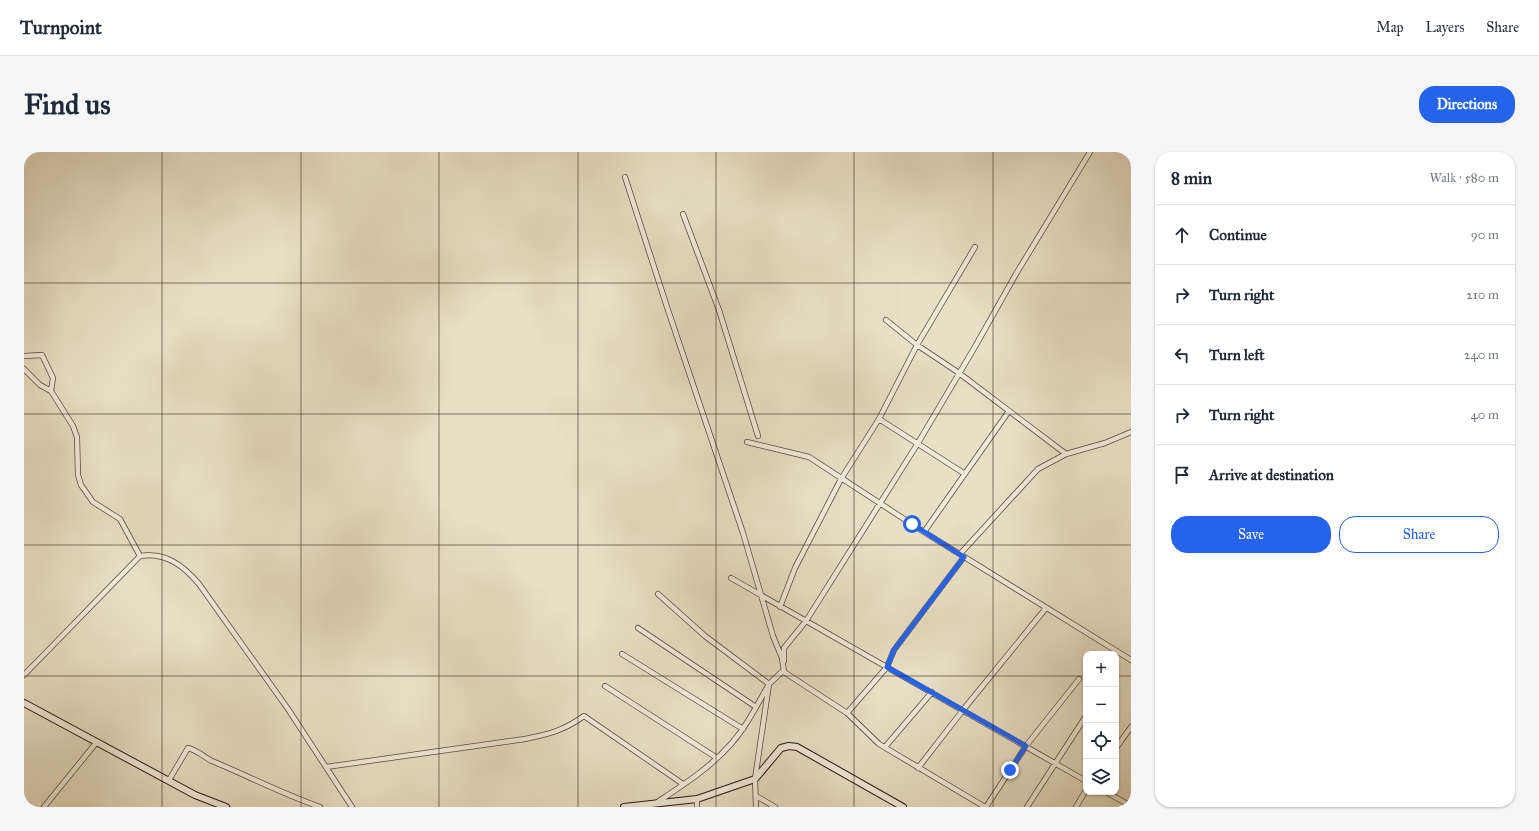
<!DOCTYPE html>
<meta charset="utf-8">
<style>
body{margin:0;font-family:"IM FELL Great Primer",serif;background:#f6f6f7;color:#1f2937}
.controls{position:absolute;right:12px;bottom:12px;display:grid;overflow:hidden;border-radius:8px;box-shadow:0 1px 3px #0004}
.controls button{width:36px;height:36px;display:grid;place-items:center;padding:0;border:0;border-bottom:1px solid #e0e1e3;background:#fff;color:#1f2937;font:20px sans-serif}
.stop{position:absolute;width:12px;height:12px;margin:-9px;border:3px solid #2563eb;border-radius:50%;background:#fff}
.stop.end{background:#2563eb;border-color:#fff;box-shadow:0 1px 4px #0008}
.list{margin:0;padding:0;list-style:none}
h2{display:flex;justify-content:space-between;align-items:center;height:52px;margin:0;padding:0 16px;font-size:17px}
h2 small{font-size:13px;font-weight:400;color:#747a83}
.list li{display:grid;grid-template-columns:26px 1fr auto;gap:12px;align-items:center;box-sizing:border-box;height:60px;padding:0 16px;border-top:1px solid #e0e1e3}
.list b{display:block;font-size:15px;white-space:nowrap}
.list em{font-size:13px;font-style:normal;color:#747a83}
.actions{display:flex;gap:8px;padding:12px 16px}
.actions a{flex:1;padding:9px 0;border:1px solid #2563eb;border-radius:16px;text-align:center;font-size:14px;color:#2563eb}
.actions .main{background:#2563eb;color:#fff}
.icon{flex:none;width:22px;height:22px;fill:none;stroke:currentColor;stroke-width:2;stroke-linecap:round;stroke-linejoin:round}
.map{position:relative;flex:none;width:1107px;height:655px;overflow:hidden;border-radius:16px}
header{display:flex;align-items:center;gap:24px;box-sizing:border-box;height:56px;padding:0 20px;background:#fff;border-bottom:1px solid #e0e1e3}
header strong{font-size:19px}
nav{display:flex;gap:22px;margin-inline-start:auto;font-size:14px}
.intro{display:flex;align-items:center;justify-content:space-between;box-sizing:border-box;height:96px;padding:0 24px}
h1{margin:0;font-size:28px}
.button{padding:10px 18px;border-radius:16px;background:#2563eb;color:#fff;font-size:14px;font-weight:700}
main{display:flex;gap:24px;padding:0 24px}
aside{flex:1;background:#fff;border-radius:16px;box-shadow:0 1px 3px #0004}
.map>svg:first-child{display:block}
</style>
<header>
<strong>Turnpoint</strong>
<nav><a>Map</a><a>Layers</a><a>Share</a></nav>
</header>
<div class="intro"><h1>Find us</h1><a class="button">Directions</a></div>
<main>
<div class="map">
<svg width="1107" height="655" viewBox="0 0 1107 655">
<rect width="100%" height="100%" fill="#e8dfc4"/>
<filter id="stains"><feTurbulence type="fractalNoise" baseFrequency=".005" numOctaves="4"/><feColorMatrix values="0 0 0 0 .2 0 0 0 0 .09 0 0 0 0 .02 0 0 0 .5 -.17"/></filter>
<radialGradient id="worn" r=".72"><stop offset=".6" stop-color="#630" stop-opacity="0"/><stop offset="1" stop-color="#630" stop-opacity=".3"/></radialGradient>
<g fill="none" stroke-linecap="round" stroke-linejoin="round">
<defs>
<path id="minor" d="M 601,25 L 643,155 L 719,381 L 749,484 L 758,506 L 760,520 L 823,561 L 855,592 L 961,655
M 659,62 L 695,158 L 734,284
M 862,168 L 893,193 L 935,221 L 1042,302
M 0,204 L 18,203 L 29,226 L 27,239
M 0,217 L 16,233 L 27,239 L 49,274 L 53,285 L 54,323 L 57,333 L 69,350 L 96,367 L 116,404
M 855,267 L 941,322
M 723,290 L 785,305 L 900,380 L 1107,508
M 900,380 L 985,259
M 936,402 L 1014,317 L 1042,302 L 1081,291 L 1107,280
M 707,426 L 1062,629
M 756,455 L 771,416 L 817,327 L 855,267 L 893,193 L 951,95
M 614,476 L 732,555
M 598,502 L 719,577
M 760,509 L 760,496 L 782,469 L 894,291 L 952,193 L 992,122 L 1066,0
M 0,523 L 116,404 C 141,400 159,413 175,432 L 264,557 L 328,655
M 581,534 L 693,606
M 823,561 L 863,515 L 870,498 L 940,405
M 861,595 L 908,540
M 1092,596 L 1107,575
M 302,615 L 501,587 C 525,582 539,579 560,564 L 659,632
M 894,616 L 939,558 L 1022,456
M 145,628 L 164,596 C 173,598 180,605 188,609 C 224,624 259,642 296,655
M 1082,640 L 1107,654
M 732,644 L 751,655
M 673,647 L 673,655
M 632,651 C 659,633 686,616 707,592 C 723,574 733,553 745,532 L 681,484 L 634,442
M 20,655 L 72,591
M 732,655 L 731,627 L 745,532 L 760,518
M 962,655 L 1002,594 L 1055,527
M 1003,655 L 1062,564
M 1052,655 L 1062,638"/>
<path id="secondary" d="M 0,551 L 171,643 L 202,655
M 600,655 L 673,647 L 731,627 L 757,596 L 765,594 L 773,595 L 879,655"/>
</defs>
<use href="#minor" stroke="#57483c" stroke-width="6"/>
<use href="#secondary" stroke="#27150e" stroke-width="8"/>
<use href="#minor" stroke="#f0ead9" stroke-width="4.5"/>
<use href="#secondary" stroke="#f0ead9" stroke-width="6"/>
</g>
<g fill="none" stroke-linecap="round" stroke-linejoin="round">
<path stroke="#2563eb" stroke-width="5" d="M 888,372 L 940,405 L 870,498 L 863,515 L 1002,594 L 986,618"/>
</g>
<path fill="none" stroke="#27150e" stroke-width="1" stroke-opacity="0.55" d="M 138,0 L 138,655M 277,0 L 277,655M 415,0 L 415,655M 554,0 L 554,655M 692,0 L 692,655M 830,0 L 830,655M 969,0 L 969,655M 0,131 L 1107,131M 0,262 L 1107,262M 0,393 L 1107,393M 0,524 L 1062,524M 1092,524 L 1107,524"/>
<rect width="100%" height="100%" filter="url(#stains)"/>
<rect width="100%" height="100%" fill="url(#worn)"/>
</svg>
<div class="controls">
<button>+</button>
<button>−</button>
<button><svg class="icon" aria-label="locate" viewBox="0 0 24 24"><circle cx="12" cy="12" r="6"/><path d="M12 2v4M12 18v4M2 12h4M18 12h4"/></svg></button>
<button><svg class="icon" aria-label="layers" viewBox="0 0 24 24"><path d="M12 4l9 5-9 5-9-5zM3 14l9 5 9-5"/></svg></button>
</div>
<div class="stop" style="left:888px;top:372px"></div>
<div class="stop end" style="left:986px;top:618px"></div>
</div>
<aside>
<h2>8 min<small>Walk · 580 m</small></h2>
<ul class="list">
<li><svg class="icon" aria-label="ahead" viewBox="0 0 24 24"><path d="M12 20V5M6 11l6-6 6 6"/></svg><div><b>Continue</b></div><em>90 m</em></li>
<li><svg class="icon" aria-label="right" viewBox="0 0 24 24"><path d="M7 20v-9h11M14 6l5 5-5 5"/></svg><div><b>Turn right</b></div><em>210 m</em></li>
<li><svg class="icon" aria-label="left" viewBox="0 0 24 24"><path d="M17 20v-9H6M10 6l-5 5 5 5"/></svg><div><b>Turn left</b></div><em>240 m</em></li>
<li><svg class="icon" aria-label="right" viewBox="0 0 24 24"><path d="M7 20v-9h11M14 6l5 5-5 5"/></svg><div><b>Turn right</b></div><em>40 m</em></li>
<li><svg class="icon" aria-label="arrive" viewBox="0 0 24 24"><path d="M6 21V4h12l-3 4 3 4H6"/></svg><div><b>Arrive at destination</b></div></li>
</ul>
<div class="actions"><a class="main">Save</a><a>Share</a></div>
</aside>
</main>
